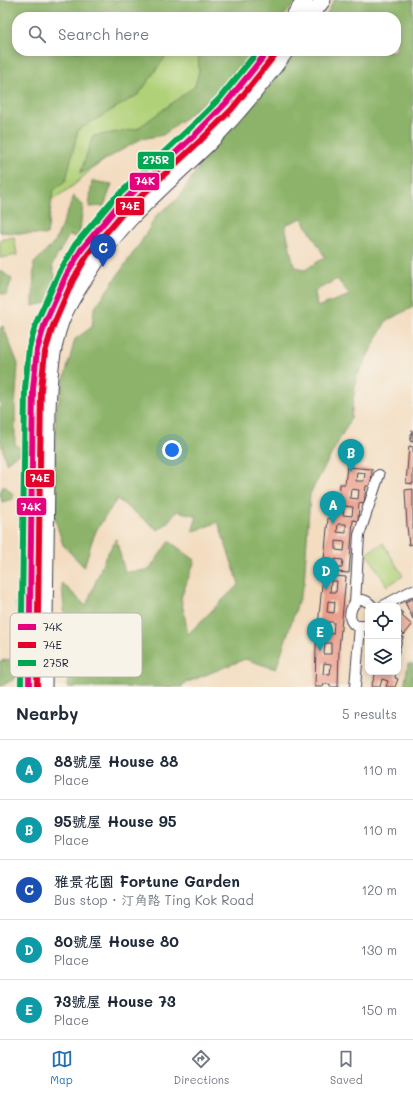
<!DOCTYPE html>
<meta charset="utf-8">
<style>
body{margin:0;font-family:Mali,"LXGW WenKai TC",sans-serif;background:#f2f2f3;color:#1f2937}
.controls{position:absolute;right:12px;bottom:12px;display:grid;overflow:hidden;border-radius:8px;box-shadow:0 2px 10px #0003}
.controls button{width:36px;height:36px;display:grid;place-items:center;padding:0;border:0;border-bottom:1px solid #e0e1e3;background:#fff;color:#1f2937;font:20px sans-serif}
.you{position:absolute;left:172px;top:450px;width:14px;height:14px;margin:-10px;border:3px solid #fff;border-radius:50%;background:#1a73e8;box-shadow:0 0 0 6px #1a73e833}
.badge{display:grid;place-items:center;width:26px;height:26px;border-radius:50%;background:#1f6fb2;color:#fff;font-size:13px;font-weight:700}
.pin{position:absolute;translate:-50% -33px;filter:drop-shadow(0 1px 2px #0008)}
.pin::after{content:'';position:absolute;top:21px;width:14px;height:12px;background:inherit;clip-path:polygon(0 0,100% 0,50% 100%)}
.list{margin:0;padding:0;list-style:none}
h2{display:flex;justify-content:space-between;align-items:center;height:52px;margin:0;padding:0 16px;font-size:17px}
h2 small{font-size:13px;font-weight:400;color:#747a83}
.list li{display:grid;grid-template-columns:26px 1fr auto;gap:12px;align-items:center;box-sizing:border-box;height:60px;padding:0 16px;border-top:1px solid #e0e1e3}
.list b{display:block;font-size:15px;white-space:nowrap}
.list p{margin:0;font-size:13px;white-space:nowrap;color:#747a83}
.list em{font-size:13px;font-style:normal;color:#747a83}
.icon{flex:none;width:22px;height:22px;fill:none;stroke:currentColor;stroke-width:2;stroke-linecap:round;stroke-linejoin:round}
.map{position:relative;flex:none;width:413px;height:687px;overflow:hidden}
.search{position:absolute;background:#fff;box-shadow:0 2px 10px #0003;left:12px;right:12px;top:12px;height:44px;display:flex;align-items:center;gap:10px;box-sizing:border-box;padding:0 14px;border-radius:16px;color:#747a83;font-size:15px}
.sheet{height:352px;background:#fff}
nav{display:flex;justify-content:space-around;align-items:center;box-sizing:border-box;height:56px;border-top:1px solid #e0e1e3;background:#fff;font-size:11px;color:#747a83}
nav a{display:grid;justify-items:center;gap:2px}
nav .on{color:#1f6fb2}
.map>svg:first-child{display:block}
</style>
<div class="map">
<svg width="413" height="687" viewBox="0 0 413 687">
<rect width="100%" height="100%" fill="#f7f3e8"/>
<filter id="ink" filterUnits="userSpaceOnUse"><feTurbulence type="fractalNoise" baseFrequency=".025" numOctaves="2"/><feDisplacementMap in="SourceGraphic" scale="8" xChannelSelector="R" yChannelSelector="G"/><feConvolveMatrix kernelMatrix="1 2 1 2 8 2 1 2 1" color-interpolation-filters="sRGB"/></filter>
<filter id="wash" filterUnits="userSpaceOnUse"><feTurbulence type="fractalNoise" baseFrequency=".012" numOctaves="4" result="noise"/><feDisplacementMap in="SourceGraphic" scale="16" xChannelSelector="R" yChannelSelector="G"/><feGaussianBlur stdDeviation="0.9" result="paint"/><feColorMatrix in="noise" values="0 0 0 0 0 0 0 0 0 0 0 0 0 0 0 0 0 1.4 0 .05"/><feComposite in="paint" operator="in"/></filter>
<g filter="url(#wash)">
<rect width="100%" height="100%" fill="#f3dcbf"/>
<path fill="#b1d179" stroke="#6a7a5a" d="M 0,0 L 17,17 L 17,51 L 232,51 L 205,89 L 92,169 L 74,185 L 54,199 L 48,206 Z
M 14,237 L 17,255 L 0,258 L 0,240 Z
M 383,543 L 403,576 L 387,586 L 367,553 Z"/>
<path fill="#8cb369" stroke="#576a52" fill-rule="evenodd" d="M 0,0 L 298,0 L 283,17 L 17,17 L 17,51 L 180,51 L 166,56 L 139,94 L 78,130 L 66,180 L 53,191 L 47,235 L 0,232 Z
M 334,0 L 413,0 L 413,307 L 386,321 L 356,378 L 351,418 L 310,494 L 304,584 L 276,669 L 245,659 L 183,684 L 182,687 L 68,687 L 69,677 L 62,583 L 86,606 L 105,558 L 116,539 L 125,572 L 149,570 L 169,541 L 195,560 L 181,598 L 188,634 L 239,584 L 218,522 L 192,532 L 197,516 L 177,511 L 166,524 L 158,530 L 117,499 L 97,529 L 92,541 L 84,567 L 63,545 L 53,512 L 56,410 L 75,339 L 92,327 L 94,309 L 141,242 L 157,215 L 178,199 L 206,156 L 244,116 L 298,51 L 396,51 L 396,17 L 325,17 ZM 302,218 L 325,257 L 305,270 L 294,266 L 285,225 ZM 337,279 L 350,295 L 317,307 L 315,291 Z
M 198,51 L 258,51 L 244,72 L 163,135 L 141,139 L 80,174 L 93,136 L 137,129 L 195,86 L 199,71 Z
M 92,181 L 112,184 L 104,206 L 89,207 Z
M 74,196 L 83,205 L 79,238 L 69,235 L 52,265 L 57,283 L 47,303 L 33,306 L 34,263 L 55,242 Z
M 0,270 L 12,279 L 6,295 L 0,293 Z
M 3,326 L 18,364 L 15,407 L 15,444 L 23,450 L 6,463 L 0,439 L 0,328 Z
M 4,485 L 13,494 L 13,499 L 2,502 L 0,492 Z
M 25,580 L 25,624 L 19,626 L 16,604 L 20,588 L 18,582 Z
M 24,631 L 25,682 L 20,682 L 19,636 Z
M 11,659 L 16,661 L 19,676 L 0,687 L 0,661 Z
M 408,664 L 413,664 L 413,687 L 404,687 Z"/>
<g id="blocks">
<path fill="#ec9f8d" fill-rule="evenodd" d="M 412,431 L 413,431 L 413,442 L 410,441 Z
M 409,446 L 413,447 L 413,484 L 406,483 Z
M 347,467 L 372,469 L 371,486 L 366,486 L 364,504 L 359,503 L 358,521 L 353,520 L 349,573 L 323,571 L 328,518 L 333,519 L 334,501 L 339,501 L 340,484 L 345,484 ZM 357,472 L 365,473 L 364,481 L 356,481 ZM 351,489 L 359,490 L 358,499 L 350,498 ZM 344,506 L 353,507 L 352,516 L 343,515 ZM 338,524 L 346,524 L 346,533 L 337,532 ZM 336,541 L 345,542 L 344,551 L 336,550 ZM 335,559 L 343,560 L 342,568 L 334,568 Z
M 413,489 L 413,544 L 409,545 L 407,526 L 405,490 Z
M 323,575 L 346,577 L 339,649 L 338,687 L 330,687 L 330,684 L 324,684 L 323,687 L 315,687 L 316,647 ZM 331,581 L 337,581 L 336,592 L 330,592 ZM 328,601 L 335,602 L 334,613 L 327,612 ZM 328,622 L 334,622 L 333,634 L 327,633 ZM 325,643 L 331,643 L 331,654 L 324,654 ZM 324,663 L 331,664 L 330,675 L 323,674 Z
M 413,598 L 413,619 L 405,602 Z
M 399,610 L 404,614 L 402,616 L 412,625 L 404,635 L 398,629 L 399,625 L 398,624 L 398,611 Z
M 398,636 L 403,637 L 398,655 Z
M 376,672 L 396,672 L 395,678 L 398,679 L 395,687 L 386,687 L 388,681 L 382,679 L 380,687 L 371,687 Z"/>
</g>
</g>
<g filter="url(#ink)">
<use href="#blocks" fill-opacity="0" stroke="#413e4f" stroke-width="1"/>
<g fill="none" stroke-linecap="round" stroke-linejoin="round">
<defs>
<path id="street" d="M 355,603 L 359,535 L 379,475
M 383,606 L 413,590
M 368,625 C 337,635 352,583 372,606
M 355,687 L 360,626"/>
<path id="secondary" d="M 293,17 L 305,0
M 310,17 L 323,0
M 29,687 L 30,549 L 33,389 L 37,350 L 45,323 L 66,276 L 81,250 L 92,236 L 116,208 L 196,134 L 226,103 L 268,51
M 44,687 L 48,411 C 49,382 51,350 61,322 C 67,305 78,289 88,274 C 100,255 114,236 130,219 C 155,193 182,169 208,144 C 237,115 262,84 286,51"/>
</defs>
<use href="#street" stroke="#413e4f" stroke-width="12"/>
<use href="#secondary" stroke="#413e4f" stroke-width="17"/>
<use href="#street" stroke="#fff" stroke-width="10"/>
<use href="#secondary" stroke="#fff" stroke-width="15"/>
<defs>
<path id="bus-1" d="M 29,687 L 33,389 L 37,350 L 45,323 L 66,276 L 81,250 L 116,208 L 196,134 L 226,103 L 268,51"/>
<path id="bus-2" d="M 37,687 L 41,389 L 45,352 L 53,326 L 73,280 L 88,254 L 122,214 L 201,140 L 232,109 L 274,56"/>
<path id="bus-3" d="M 21,687 L 25,389 L 29,348 L 37,321 L 59,273 L 75,245 L 111,202 L 190,128 L 220,98 L 258,51"/>
</defs>
<use href="#bus-1" stroke="#f7f3e8" stroke-width="9"/>
<use href="#bus-2" stroke="#f7f3e8" stroke-width="9"/>
<use href="#bus-3" stroke="#f7f3e8" stroke-width="9"/>
<use href="#bus-1" stroke="#e5007d" stroke-width="6"/>
<use href="#bus-2" stroke="#e4002b" stroke-width="6"/>
<use href="#bus-3" stroke="#00a651" stroke-width="6"/>
</g>
</g>
<rect x="10" y="613" width="132" height="64" rx="6" fill="#f7f3e8" stroke="#b7b4b4" stroke-width="1"/>
<rect x="18" y="624" width="18" height="6" fill="#e5007d"/>
<rect x="18" y="642" width="18" height="6" fill="#e4002b"/>
<rect x="18" y="660" width="18" height="6" fill="#00a651"/>
<g font-size="11" fill="#22223b">
<text x="43" y="631">74K</text>
<text x="43" y="649">74E</text>
<text x="43" y="667">275R</text>
</g>
<g stroke="#f7f3e8" stroke-width="1.5">
<rect x="137" y="151" width="38" height="19" rx="4" fill="#00a651"/>
<rect x="129" y="172" width="31" height="19" rx="4" fill="#e5007d"/>
<rect x="115" y="197" width="30" height="19" rx="4" fill="#e4002b"/>
<rect x="25" y="469" width="30" height="19" rx="4" fill="#e4002b"/>
<rect x="16" y="497" width="31" height="19" rx="4" fill="#e5007d"/>
</g>
<g font-size="11" text-anchor="middle" font-weight="bold" fill="#fff">
<text x="156" y="164">275R</text>
<text x="145" y="185">74K</text>
<text x="130" y="210">74E</text>
<text x="40" y="482">74E</text>
<text x="31" y="511">74K</text>
</g>
</svg>
<div class="controls">
<button><svg class="icon" aria-label="locate" viewBox="0 0 24 24"><circle cx="12" cy="12" r="6"/><path d="M12 2v4M12 18v4M2 12h4M18 12h4"/></svg></button>
<button><svg class="icon" aria-label="layers" viewBox="0 0 24 24"><path d="M12 4l9 5-9 5-9-5zM3 14l9 5 9-5"/></svg></button>
</div>
<div class="you"></div>
<div class="pin badge" style="left:333px;top:524px;background:#0f9aa8">A</div>
<div class="pin badge" style="left:351px;top:472px;background:#0f9aa8">B</div>
<div class="pin badge" style="left:103px;top:267px;background:#1a4fb4">C</div>
<div class="pin badge" style="left:326px;top:590px;background:#0f9aa8">D</div>
<div class="pin badge" style="left:320px;top:651px;background:#0f9aa8">E</div>
<div class="search"><svg class="icon" aria-label="search" viewBox="0 0 24 24"><circle cx="10" cy="10" r="6"/><path d="M15 15l6 6"/></svg>Search here</div>
</div>
<section class="sheet">
<h2>Nearby<small>5 results</small></h2>
<ul class="list">
<li><span class="badge" style="background:#0f9aa8">A</span><div><b>88號屋 House 88</b><p>Place</p></div><em>110 m</em></li>
<li><span class="badge" style="background:#0f9aa8">B</span><div><b>95號屋 House 95</b><p>Place</p></div><em>110 m</em></li>
<li><span class="badge" style="background:#1a4fb4">C</span><div><b>雅景花園 Fortune Garden</b><p>Bus stop · 汀角路 Ting Kok Road</p></div><em>120 m</em></li>
<li><span class="badge" style="background:#0f9aa8">D</span><div><b>80號屋 House 80</b><p>Place</p></div><em>130 m</em></li>
<li><span class="badge" style="background:#0f9aa8">E</span><div><b>73號屋 House 73</b><p>Place</p></div><em>150 m</em></li>
</ul>
</section>
<nav>
<a class="on"><svg class="icon" aria-label="map" viewBox="0 0 24 24"><path d="M3 6l6-2 6 2 6-2v14l-6 2-6-2-6 2zM9 4v14M15 6v14"/></svg>Map</a>
<a><svg class="icon" aria-label="directions" viewBox="0 0 24 24"><path d="M12 3l9 9-9 9-9-9zM9 14v-3h6M13 9l2 2-2 2"/></svg>Directions</a>
<a><svg class="icon" aria-label="saved" viewBox="0 0 24 24"><path d="M7 4h10v16l-5-4-5 4z"/></svg>Saved</a>
</nav>
